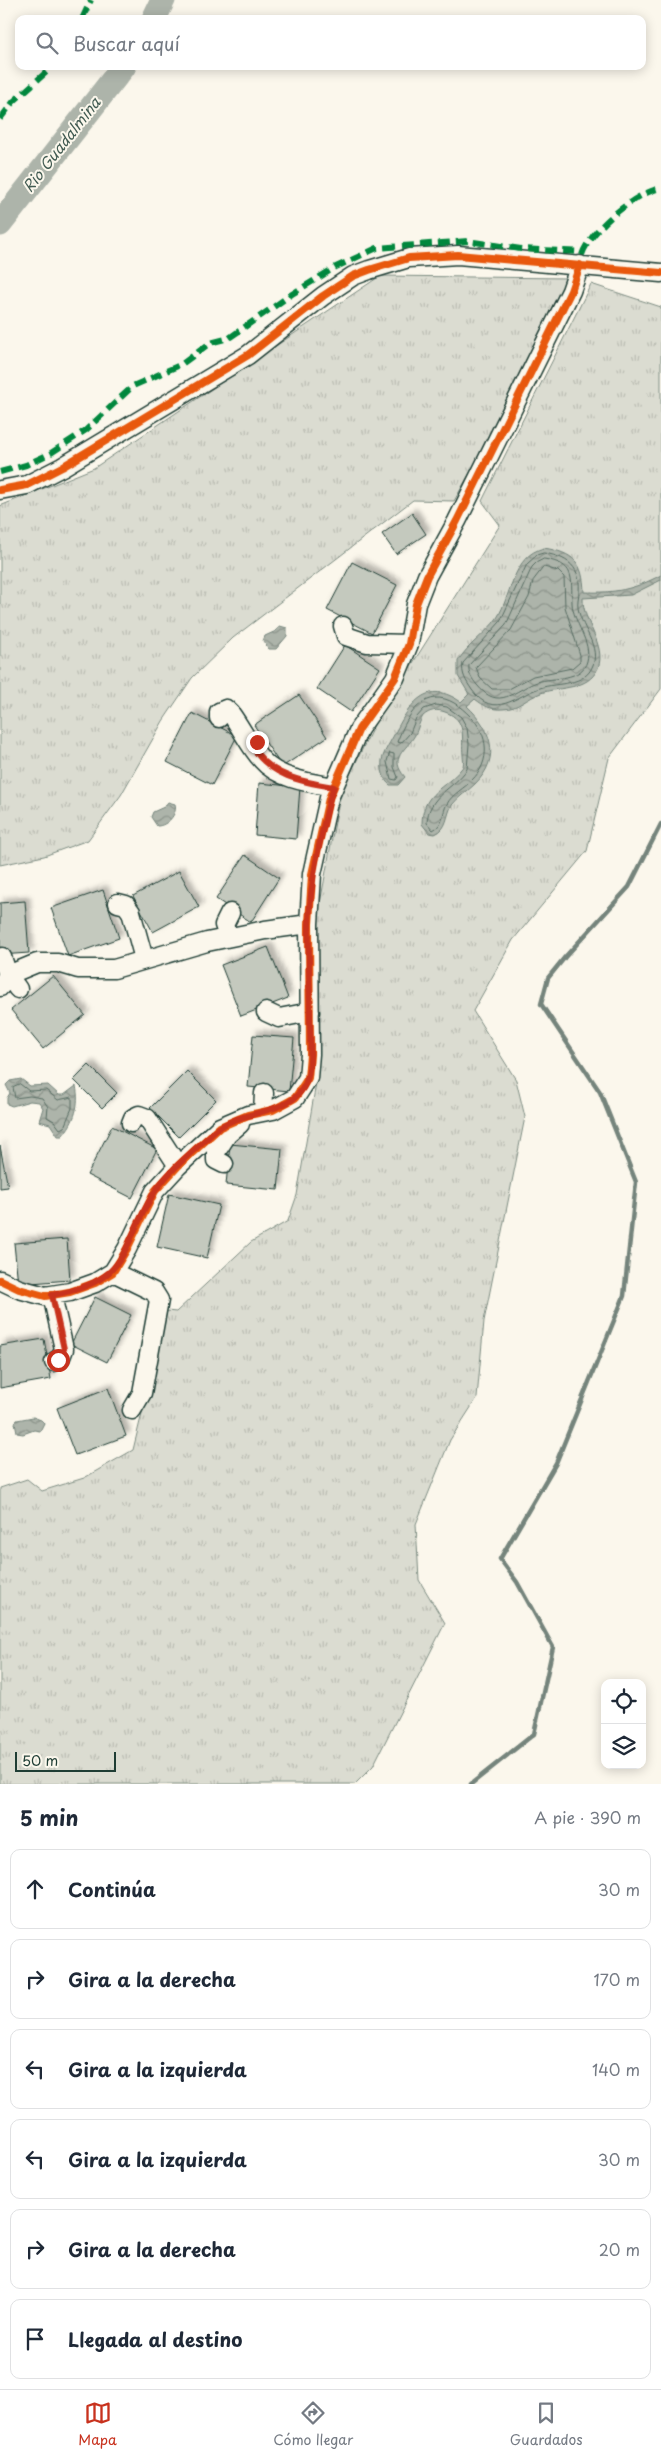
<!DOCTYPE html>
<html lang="es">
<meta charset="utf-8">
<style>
body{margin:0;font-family:"Playpen Sans",sans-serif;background:#f2f2f3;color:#1f2937}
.controls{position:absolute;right:15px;bottom:15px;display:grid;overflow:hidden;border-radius:10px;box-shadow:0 2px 12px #0003}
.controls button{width:45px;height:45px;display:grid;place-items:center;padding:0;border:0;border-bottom:1px solid #e0e1e3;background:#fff;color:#1f2937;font:25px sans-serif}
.scale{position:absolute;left:15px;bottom:12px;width:101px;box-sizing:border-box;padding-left:5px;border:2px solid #1f3d34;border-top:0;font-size:14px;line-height:18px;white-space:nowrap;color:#1f3d34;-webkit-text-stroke:4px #fbf7ec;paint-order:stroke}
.stop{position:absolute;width:15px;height:15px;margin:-11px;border:4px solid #c8321e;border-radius:50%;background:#fff}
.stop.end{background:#c8321e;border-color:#fff;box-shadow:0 1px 5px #0008}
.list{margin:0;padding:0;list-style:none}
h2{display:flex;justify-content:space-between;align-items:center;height:65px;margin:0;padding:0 20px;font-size:21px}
h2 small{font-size:16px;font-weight:400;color:#747a83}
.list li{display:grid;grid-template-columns:32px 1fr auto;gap:15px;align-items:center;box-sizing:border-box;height:80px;margin:0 10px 10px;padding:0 10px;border:1px solid #e0e1e3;border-radius:10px}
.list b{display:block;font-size:19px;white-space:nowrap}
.list em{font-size:16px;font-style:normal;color:#747a83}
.icon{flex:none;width:28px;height:28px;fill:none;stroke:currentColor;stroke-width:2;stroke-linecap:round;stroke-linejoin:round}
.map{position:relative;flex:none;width:661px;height:1784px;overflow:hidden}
.search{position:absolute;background:#fff;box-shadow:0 2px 12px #0003;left:15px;right:15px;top:15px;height:55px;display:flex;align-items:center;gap:12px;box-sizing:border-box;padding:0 18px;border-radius:10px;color:#747a83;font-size:19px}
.sheet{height:605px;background:#fff}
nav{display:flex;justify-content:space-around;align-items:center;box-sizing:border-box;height:70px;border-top:1px solid #e0e1e3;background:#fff;font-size:14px;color:#747a83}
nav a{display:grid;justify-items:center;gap:2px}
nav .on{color:#c8321e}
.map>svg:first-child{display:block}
</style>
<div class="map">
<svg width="661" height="1784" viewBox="0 0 661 1784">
<defs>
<pattern id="grass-tufts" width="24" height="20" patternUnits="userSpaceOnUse" patternTransform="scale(1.25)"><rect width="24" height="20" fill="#dbdcd1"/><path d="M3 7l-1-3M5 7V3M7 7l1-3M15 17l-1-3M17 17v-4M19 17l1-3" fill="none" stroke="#bcbeb4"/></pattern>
<pattern id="water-waves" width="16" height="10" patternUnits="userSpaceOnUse" patternTransform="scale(1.25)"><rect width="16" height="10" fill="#adb4aa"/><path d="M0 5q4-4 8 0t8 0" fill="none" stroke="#8c948b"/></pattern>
<filter id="shadow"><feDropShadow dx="4.5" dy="-4.5" stdDeviation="2.5" flood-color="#0004"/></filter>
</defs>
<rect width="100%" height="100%" fill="#fbf7ec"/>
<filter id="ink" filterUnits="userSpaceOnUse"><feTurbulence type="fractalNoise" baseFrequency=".02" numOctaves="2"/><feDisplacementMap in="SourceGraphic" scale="10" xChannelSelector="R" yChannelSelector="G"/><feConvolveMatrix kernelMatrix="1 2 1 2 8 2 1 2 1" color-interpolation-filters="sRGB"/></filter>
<g filter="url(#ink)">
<path fill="url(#grass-tufts)" stroke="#7d8c82" d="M 380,276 L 568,278 L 479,457 L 454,501 L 413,500 L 233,638 L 192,678 L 163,721 L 121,795 L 88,840 L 44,856 L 0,865 L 0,506 L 94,468 Z
M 591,284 L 661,307 L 661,689 L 609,758 L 587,851 L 513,940 L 473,1011 L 516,1080 L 525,1117 L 484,1321 L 477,1398 L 450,1440 L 416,1524 L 419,1580 L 445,1623 L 373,1766 L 355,1784 L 0,1784 L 0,1488 L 27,1479 L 42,1491 L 84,1478 L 133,1450 L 167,1311 L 176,1312 L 251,1242 L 288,1221 L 297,1195 L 316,1083 L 317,920 L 340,795 L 375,723 L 500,525 L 482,501 Z"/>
<path fill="url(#water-waves)" stroke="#74847b" d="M 544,548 C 574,553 583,562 584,592 C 615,593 633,590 661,575 L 661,580 L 631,595 L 583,598 C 582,621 607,645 598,668 C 588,691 560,686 541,693 C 527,698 518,709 503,709 C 491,710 484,706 475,699 L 467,706 C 491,728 502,758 475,784 C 468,791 458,797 452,805 C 446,815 448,829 435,834 L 429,833 L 422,824 C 422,792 445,789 461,769 C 465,765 463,760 463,755 C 461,738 468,720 445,712 C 437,709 430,710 423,716 C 419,722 418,729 415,735 C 406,751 388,757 405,777 L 398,785 L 390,785 C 383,780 381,769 382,760 C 384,751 391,741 395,733 C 410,703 427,678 461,702 L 469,694 L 458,676 L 458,661 C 468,644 486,634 497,618 C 512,594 513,555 544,548 Z
M 280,626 L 287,628 L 287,636 L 276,649 L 269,649 L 263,641 L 265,636 L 276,631 Z
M 168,802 L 175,804 C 178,814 167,826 157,826 L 151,817 L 153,812 L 164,807 Z
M 21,1079 L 30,1086 L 48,1085 L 59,1095 L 64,1095 L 76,1086 C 80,1104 75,1122 62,1136 L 58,1136 L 50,1124 L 39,1121 L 43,1108 L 39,1102 L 30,1101 L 12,1106 L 7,1104 L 7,1098 L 10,1093 L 6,1085 L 10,1081 Z
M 33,1417 L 41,1420 L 44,1423 L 40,1431 L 34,1430 L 23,1434 L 17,1433 L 15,1423 L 17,1420 Z"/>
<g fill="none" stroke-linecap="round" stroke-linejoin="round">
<path stroke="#586d63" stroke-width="1" d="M 544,553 C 573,558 583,571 578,600 C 575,622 601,643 593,665 C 585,687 557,682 540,688 C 517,695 494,721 472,690 C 466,681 461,674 463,663 L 500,622 L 527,564 L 537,555 Z
M 544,559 C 576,564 571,577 572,603 C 573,622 592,642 587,661 C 582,681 553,677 537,682 C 514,690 499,712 477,685 C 472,679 468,673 469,665 L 506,625 L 532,567 L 536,563 Z
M 544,567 L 558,571 L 564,577 L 565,607 L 580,655 L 580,661 L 572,668 L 533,676 L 509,689 L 492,689 L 480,678 L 476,667 L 511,630 L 529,597 L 533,581 Z
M 435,698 C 449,697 460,706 470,716 C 489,734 491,762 472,780 C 465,788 452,794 447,804 C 442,812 444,825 433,830 L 427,823 C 428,795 454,789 467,769 L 469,744 L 467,728 L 461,717 L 447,707 L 436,705 L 424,709 L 416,718 L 410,733 L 401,743 L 397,742 C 404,724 414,701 435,698 Z
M 390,753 L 394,754 L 394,767 L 398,777 L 396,780 L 391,779 L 387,762 Z
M 20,1084 L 29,1091 L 46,1090 L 58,1100 L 72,1097 L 72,1108 L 64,1127 L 60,1129 L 54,1121 L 47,1117 L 48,1107 L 42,1098 L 30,1096 L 15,1098 L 13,1087 Z"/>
<path stroke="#74847b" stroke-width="4.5" d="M 471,1784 L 534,1734 L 553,1647 L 517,1582 L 500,1559 L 556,1463 L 624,1296 L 636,1182 L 600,1092 L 541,1004 L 548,978 L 565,957 L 629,887 L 661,824"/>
<path stroke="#adb4aa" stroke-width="25" d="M 154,19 L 163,0
M 0,224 L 124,66"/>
</g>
<path fill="#c4c9be" stroke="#1f3d34" filter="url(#shadow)" d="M 412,513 L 426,534 L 396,554 L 382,534 Z
M 352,562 L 397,585 L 372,633 L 327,610 Z
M 345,645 L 380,668 L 351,712 L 317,689 Z
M 299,695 L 327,737 L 282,767 L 254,725 Z
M 192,713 L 237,736 L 212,785 L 167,762 Z
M 259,783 L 300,787 L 296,839 L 255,835 Z
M 245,855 L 279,878 L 251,922 L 216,899 Z
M 179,871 L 199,907 L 153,932 L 133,896 Z
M 103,890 L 119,938 L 68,956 L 51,908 Z
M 25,901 L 29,953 L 0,955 L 0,903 Z
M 268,947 L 288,998 L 241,1016 L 221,965 Z
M 53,976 L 85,1015 L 43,1049 L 11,1010 Z
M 253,1035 L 294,1038 L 289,1091 L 248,1087 Z
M 89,1065 L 117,1093 L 102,1108 L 74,1080 Z
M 187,1071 L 216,1100 L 179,1137 L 150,1108 Z
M 112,1126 L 157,1149 L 132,1198 L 87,1175 Z
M 230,1144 L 282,1149 L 278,1190 L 226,1185 Z
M 0,1146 L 8,1187 L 0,1188 Z
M 169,1194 L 219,1205 L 207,1258 L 157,1247 Z
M 67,1239 L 70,1280 L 18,1284 L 14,1243 Z
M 95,1297 L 131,1315 L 107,1362 L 71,1344 Z
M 44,1339 L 51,1379 L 0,1388 L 0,1346 Z
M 108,1388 L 126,1436 L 75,1455 L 57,1408 Z"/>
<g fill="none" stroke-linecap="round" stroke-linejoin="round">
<defs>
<path id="minor" d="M 0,490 L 27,485 L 62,467 L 248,355 L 323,296 L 353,276 L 369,270 L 409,258 L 458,255 L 661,273
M 343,626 L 346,636 L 367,643 L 409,644
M 219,718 L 219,712 L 226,709 L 231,714 C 242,729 250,747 262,760 C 278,779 311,783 334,787
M 118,903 L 126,905 L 131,912 L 144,959
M 228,937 L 224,925 L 230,913
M 2,957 L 8,975 L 18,989
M 0,987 L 8,975 L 37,963 L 58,963 L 78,969 L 114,969 L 207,942 L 265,930 L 309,924
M 266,1012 L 279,1018 L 310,1012
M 263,1112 L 264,1093
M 131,1123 L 133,1118 L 139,1115 L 147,1118 L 178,1166
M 224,1164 L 216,1160 L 216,1152 L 227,1135 L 240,1124
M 113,1272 L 154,1292 L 159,1300 L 142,1393 L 132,1410
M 0,1280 L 19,1289 L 45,1296 L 70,1292 L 95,1283 L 113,1272 L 127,1249 L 155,1191 L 178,1166 L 220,1127 L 248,1115 L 273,1110 L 295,1098 L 308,1078 L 310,1054 L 309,924 L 312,874 L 329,798 L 359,729 L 395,678 L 409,644 L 416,604 L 427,576 L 457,521 L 571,291 L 580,265
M 52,1295 L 64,1349 L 61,1357 L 54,1362"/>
</defs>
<use href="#minor" stroke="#1f3d34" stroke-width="21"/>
<use href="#minor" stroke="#fbf7ec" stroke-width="18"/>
<path stroke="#00873e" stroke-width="6" stroke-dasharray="12 6" stroke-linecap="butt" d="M 82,19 L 91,0
M 0,119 L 13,102 L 53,66
M 582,255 C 589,231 636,192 661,188
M 0,472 L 26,465 L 51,453 L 86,430 L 133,386 L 182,364 L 210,343 L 229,338 L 292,294 L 336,267 L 377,248 L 468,241 L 521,249 L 583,252"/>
<defs>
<path id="cycleway" d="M 0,490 L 27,485 L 62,467 L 248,355 L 323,296 L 353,276 L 369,270 L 409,258 L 458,255 L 661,273
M 0,1280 L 19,1289 L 45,1296 L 70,1292 L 95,1283 L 113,1272 L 127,1249 L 155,1191 L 178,1166 L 220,1127 L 248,1115 L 273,1110 L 295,1098 L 308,1078 L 310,1054 L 309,924 L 312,874 L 329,798 L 359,729 L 395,678 L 409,644 L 416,604 L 427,576 L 457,521 L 571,291 L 580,265"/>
</defs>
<use href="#cycleway" stroke="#fbf7ec" stroke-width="11"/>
<use href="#cycleway" stroke="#e8590c" stroke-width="8"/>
</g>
</g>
<g fill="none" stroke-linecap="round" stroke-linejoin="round" filter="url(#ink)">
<path stroke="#c8321e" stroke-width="6" d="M 58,1360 L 64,1349 L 52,1295 C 131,1281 119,1250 154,1193 C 166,1173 198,1147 215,1131 C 242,1107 298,1118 308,1076 C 312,1057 310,1038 310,1019 C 310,988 308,956 309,925 C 310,881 320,840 330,798 L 334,787 C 302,782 269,776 252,746 L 257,742"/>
</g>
<g text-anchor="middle" stroke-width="4" stroke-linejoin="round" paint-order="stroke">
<g font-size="15" font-style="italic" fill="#425b52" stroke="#fbf7ec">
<text transform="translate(62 145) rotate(-52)" y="5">Rio Guadalmina</text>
</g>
</g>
</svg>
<div class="controls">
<button><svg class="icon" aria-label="locate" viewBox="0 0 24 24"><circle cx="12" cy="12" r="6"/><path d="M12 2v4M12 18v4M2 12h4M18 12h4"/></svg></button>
<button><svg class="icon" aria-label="layers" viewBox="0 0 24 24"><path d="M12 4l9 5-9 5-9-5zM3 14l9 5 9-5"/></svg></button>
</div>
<div class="scale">50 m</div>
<div class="stop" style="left:58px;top:1360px"></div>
<div class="stop end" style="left:257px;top:742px"></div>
<div class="search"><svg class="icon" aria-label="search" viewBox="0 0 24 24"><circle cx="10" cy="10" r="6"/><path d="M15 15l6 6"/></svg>Buscar aquí</div>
</div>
<section class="sheet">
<h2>5 min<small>A pie · 390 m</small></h2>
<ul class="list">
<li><svg class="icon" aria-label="ahead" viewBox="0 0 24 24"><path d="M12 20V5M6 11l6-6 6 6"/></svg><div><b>Continúa</b></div><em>30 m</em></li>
<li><svg class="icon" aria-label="right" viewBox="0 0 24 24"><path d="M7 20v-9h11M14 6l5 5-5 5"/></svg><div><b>Gira a la derecha</b></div><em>170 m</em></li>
<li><svg class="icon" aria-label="left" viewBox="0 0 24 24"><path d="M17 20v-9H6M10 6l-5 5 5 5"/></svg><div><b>Gira a la izquierda</b></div><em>140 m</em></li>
<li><svg class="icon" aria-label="left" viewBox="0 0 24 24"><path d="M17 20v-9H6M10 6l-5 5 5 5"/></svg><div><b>Gira a la izquierda</b></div><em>30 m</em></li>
<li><svg class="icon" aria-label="right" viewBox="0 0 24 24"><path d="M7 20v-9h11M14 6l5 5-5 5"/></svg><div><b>Gira a la derecha</b></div><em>20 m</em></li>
<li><svg class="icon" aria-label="arrive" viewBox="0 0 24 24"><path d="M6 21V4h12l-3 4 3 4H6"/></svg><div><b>Llegada al destino</b></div></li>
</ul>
</section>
<nav>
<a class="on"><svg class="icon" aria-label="map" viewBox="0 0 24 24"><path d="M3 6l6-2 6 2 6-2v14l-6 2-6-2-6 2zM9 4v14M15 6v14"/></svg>Mapa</a>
<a><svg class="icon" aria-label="directions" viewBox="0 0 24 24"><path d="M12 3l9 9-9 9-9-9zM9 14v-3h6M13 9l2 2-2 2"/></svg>Cómo llegar</a>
<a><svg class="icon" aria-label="saved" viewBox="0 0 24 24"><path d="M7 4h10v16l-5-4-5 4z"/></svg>Guardados</a>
</nav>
